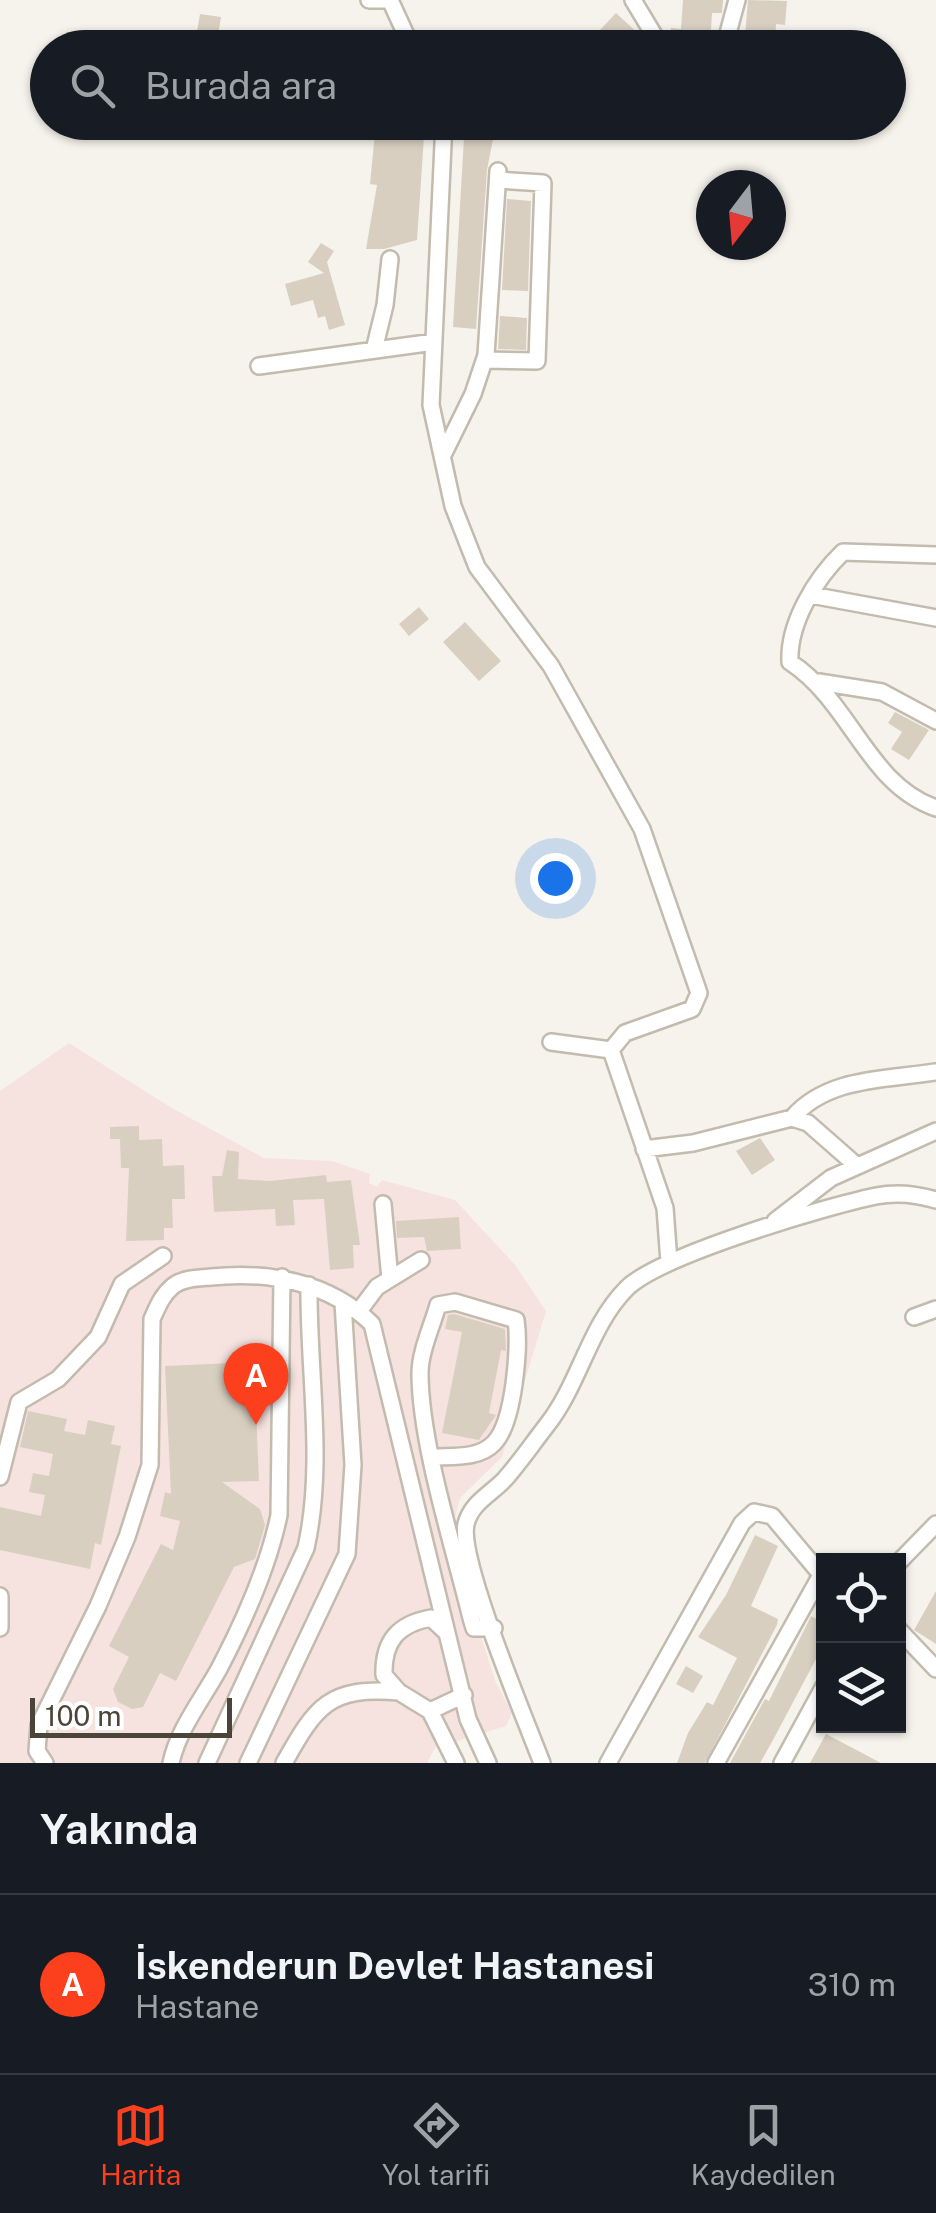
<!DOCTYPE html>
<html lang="tr">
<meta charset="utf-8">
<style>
body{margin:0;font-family:"Public Sans",sans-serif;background:#242831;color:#f1f3f6}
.controls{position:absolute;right:30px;bottom:30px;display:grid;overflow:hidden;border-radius:0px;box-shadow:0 2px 8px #0004}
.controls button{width:90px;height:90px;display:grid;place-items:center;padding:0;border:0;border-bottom:2px solid #363941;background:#171b24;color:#f1f3f6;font:50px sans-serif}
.compass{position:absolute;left:696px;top:170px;width:90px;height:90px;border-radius:50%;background:#171b24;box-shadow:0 2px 8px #0004;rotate:196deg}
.scale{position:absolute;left:30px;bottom:25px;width:202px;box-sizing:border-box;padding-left:10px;border:5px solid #4b4439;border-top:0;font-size:28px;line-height:35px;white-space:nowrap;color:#4b4439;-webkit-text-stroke:8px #fff;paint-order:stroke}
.you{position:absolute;left:555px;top:878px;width:35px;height:35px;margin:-25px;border:8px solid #fff;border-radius:50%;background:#1a73e8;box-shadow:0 0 0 15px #1a73e833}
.badge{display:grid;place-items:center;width:65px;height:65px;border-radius:50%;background:#fc3f1d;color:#fff;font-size:32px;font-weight:700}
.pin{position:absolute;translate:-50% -82px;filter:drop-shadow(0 2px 5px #0008)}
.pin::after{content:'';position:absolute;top:52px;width:35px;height:30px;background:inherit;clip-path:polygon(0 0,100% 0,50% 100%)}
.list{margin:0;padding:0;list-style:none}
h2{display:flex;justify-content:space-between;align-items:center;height:130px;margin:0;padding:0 40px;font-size:42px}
h2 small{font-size:32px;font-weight:400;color:#9ea1a6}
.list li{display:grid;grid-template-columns:65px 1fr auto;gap:30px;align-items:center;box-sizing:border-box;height:180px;padding:0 40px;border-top:2px solid #363941}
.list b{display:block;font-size:38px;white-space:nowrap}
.list p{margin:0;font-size:32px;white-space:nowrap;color:#9ea1a6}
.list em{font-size:32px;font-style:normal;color:#9ea1a6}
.icon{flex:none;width:55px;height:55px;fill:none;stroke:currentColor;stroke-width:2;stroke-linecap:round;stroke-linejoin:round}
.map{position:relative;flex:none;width:936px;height:1763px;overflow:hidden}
.search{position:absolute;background:#171b24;box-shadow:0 2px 8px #0004;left:30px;right:30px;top:30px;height:110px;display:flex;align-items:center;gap:25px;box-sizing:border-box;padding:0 35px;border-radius:55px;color:#9ea1a6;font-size:38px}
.sheet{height:310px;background:#171b24}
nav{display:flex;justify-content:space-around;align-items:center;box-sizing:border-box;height:140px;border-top:2px solid #363941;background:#171b24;font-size:28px;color:#9ea1a6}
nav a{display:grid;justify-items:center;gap:5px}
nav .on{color:#fc3f1d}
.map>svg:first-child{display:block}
</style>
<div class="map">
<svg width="936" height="1763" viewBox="0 0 936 1763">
<rect width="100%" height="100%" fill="#f6f3ec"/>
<path fill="#f6e3e0" d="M 69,1043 L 170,1107 L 264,1158 L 332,1161 L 370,1174 L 369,1183 L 377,1187 L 382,1180 L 455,1200 L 515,1265 L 546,1311 L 502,1457 L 460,1498 L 455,1518 L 453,1551 L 496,1683 L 512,1713 L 506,1726 L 435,1748 L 427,1763 L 0,1763 L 0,1091 Z"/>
<path fill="#d8cfc1" d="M 683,0 L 723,0 L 722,13 L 712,13 L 710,48 L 670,48 L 671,28 L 681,29 Z
M 748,0 L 787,1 L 785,25 L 776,24 L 775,48 L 744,48 Z
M 616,13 L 641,36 L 644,41 L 639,48 L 612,48 L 601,38 L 605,34 L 600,30 Z
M 200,14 L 221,17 L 216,48 L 194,48 Z
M 376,122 L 425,122 L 417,240 L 384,249 L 366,249 L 377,185 L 370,184 Z
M 464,137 L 493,139 L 487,170 L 476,329 L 453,327 Z
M 507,199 L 531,201 L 528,291 L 502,290 Z
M 321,243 L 334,251 L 327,262 L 345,325 L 329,330 L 325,316 L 318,318 L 313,300 L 291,306 L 285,284 L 324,273 L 308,262 Z
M 500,316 L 527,318 L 526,350 L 498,349 Z
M 419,607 L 429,619 L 409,636 L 399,624 Z
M 465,622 L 501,661 L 479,681 L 443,642 Z
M 895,712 L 929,730 L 909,760 L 891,749 L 902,732 L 888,723 Z
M 139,1126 L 139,1140 L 162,1139 L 163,1166 L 184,1165 L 185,1199 L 172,1199 L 173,1228 L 164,1228 L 164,1240 L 126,1241 L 129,1168 L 121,1168 L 120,1139 L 110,1139 L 110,1127 Z
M 760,1138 L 775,1160 L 752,1175 L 736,1151 Z
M 227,1150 L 239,1152 L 238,1179 L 270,1181 L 326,1175 L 327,1182 L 351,1180 L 360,1245 L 353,1245 L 354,1268 L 330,1270 L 324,1199 L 293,1200 L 295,1225 L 276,1226 L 275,1209 L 214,1212 L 212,1176 L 222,1176 Z
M 459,1217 L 461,1249 L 427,1251 L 424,1237 L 397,1238 L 396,1221 Z
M 454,1314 L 505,1329 L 506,1351 L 501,1350 L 489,1413 L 496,1415 L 479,1440 L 442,1433 L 462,1332 L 445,1329 L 448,1315 Z
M 254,1362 L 259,1481 L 222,1482 L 260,1509 L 265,1525 L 255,1559 L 234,1567 L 176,1681 L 160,1673 L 143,1707 L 132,1709 L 118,1702 L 113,1689 L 129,1657 L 109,1646 L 161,1544 L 173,1550 L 180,1521 L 160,1516 L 165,1492 L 171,1494 L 165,1366 Z
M 28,1411 L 67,1419 L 64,1431 L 85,1435 L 88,1420 L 115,1426 L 111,1444 L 121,1446 L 101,1545 L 95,1543 L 90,1569 L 0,1550 L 0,1507 L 41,1516 L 45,1495 L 29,1492 L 33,1473 L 49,1476 L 53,1454 L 20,1447 Z
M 755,1535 L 778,1546 L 751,1606 L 778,1619 L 777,1625 L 705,1763 L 677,1763 L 688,1733 L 707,1702 L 713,1705 L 737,1658 L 698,1637 L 726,1595 Z
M 936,1591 L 936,1644 L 914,1630 Z
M 811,1616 L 824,1623 L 824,1644 L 773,1740 L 760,1763 L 730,1763 L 765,1699 L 769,1701 Z
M 686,1666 L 703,1676 L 693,1693 L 676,1684 Z
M 826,1734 L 864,1754 L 881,1763 L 810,1763 Z"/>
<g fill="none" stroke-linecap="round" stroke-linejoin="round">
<defs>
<path id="minor" d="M 369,0 L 385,0
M 390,0 L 412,48
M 633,0 L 657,40
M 724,48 L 737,0
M 444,122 L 431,405 L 453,506 L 477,567 L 551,666 L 642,829 L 699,993 L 692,1009 L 625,1033 L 611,1050 L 665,1208 L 669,1262
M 374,350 L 385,305 L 390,259
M 485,360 L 537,361 L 543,183 L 498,180
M 259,366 L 434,342
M 443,455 L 473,394 L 486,355 L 498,171
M 936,555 L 843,552 C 816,578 788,623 790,662 C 852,703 867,784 936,808
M 811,595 L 936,618
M 819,682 L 882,692 L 936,721
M 551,1042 L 611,1050
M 792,1118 C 827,1077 885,1080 935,1072
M 644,1149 L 693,1143 L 792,1118 L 808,1123 L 857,1166
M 383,1204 L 390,1279
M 775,1221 L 831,1178 L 936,1131
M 359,1311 L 377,1287 L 421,1260
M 914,1317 L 936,1309
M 434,1457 C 453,1456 479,1459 494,1443 C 514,1423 520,1347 516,1320 L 455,1302 L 438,1305 C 432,1326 420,1352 420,1373 C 420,1443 454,1548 471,1618 L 474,1628 L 494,1628
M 0,1477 L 19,1402 L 58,1379 L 98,1337 L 122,1284 L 163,1256
M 898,1563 L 936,1524
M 0,1596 L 0,1628
M 898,1629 L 936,1669
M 430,1711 L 464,1695
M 45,1763 L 37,1751 L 39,1725 L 98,1606 L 127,1537 L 150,1465 L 152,1319 C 158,1306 162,1295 173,1286 C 183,1278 199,1278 211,1277 C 269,1271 329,1282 372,1324 L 447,1633
M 171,1763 C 178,1729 204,1697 220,1667 C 245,1619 268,1568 279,1515 L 282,1277
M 207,1763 L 306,1548 C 325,1463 308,1372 309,1285
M 248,1763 L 347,1554 L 353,1465 L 343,1303
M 284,1763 C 316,1706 329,1686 399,1692
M 456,1763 L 430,1711 L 399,1692 L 384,1675 C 383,1641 398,1624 431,1618 L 447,1633 L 468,1719 L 488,1763
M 542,1763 C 526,1721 458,1559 466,1524 C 471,1503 491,1494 505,1479 C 520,1462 533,1443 547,1425 C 580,1383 589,1326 627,1288 C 661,1255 824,1207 876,1196 C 896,1192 916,1194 936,1200
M 608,1763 L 742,1523 L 754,1512 L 772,1516 L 824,1578
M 716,1763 L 821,1575
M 782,1763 L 824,1686"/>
</defs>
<use href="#minor" stroke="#c2bbae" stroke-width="20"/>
<use href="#minor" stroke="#fff" stroke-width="15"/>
</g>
</svg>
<div class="controls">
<button><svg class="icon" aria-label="locate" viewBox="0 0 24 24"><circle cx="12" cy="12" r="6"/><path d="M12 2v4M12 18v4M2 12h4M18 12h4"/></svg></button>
<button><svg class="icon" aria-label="layers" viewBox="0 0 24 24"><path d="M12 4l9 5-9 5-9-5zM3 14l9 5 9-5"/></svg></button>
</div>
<svg class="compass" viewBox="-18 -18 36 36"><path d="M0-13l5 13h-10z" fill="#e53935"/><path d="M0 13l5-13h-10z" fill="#9ea1a6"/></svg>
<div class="scale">100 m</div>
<div class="you"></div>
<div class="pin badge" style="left:256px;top:1425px">A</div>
<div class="search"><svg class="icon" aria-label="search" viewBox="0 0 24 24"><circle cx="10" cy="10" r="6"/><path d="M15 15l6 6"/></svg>Burada ara</div>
</div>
<section class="sheet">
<h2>Yakında<small></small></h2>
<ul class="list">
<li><span class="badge">A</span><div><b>İskenderun Devlet Hastanesi</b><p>Hastane</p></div><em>310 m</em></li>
</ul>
</section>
<nav>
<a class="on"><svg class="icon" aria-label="map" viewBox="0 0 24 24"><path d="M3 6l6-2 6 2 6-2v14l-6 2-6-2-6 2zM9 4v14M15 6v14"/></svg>Harita</a>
<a><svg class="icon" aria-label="directions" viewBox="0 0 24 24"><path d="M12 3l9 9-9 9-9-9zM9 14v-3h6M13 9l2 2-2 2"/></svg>Yol tarifi</a>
<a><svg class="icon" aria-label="saved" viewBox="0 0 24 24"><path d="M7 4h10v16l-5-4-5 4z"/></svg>Kaydedilen</a>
</nav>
